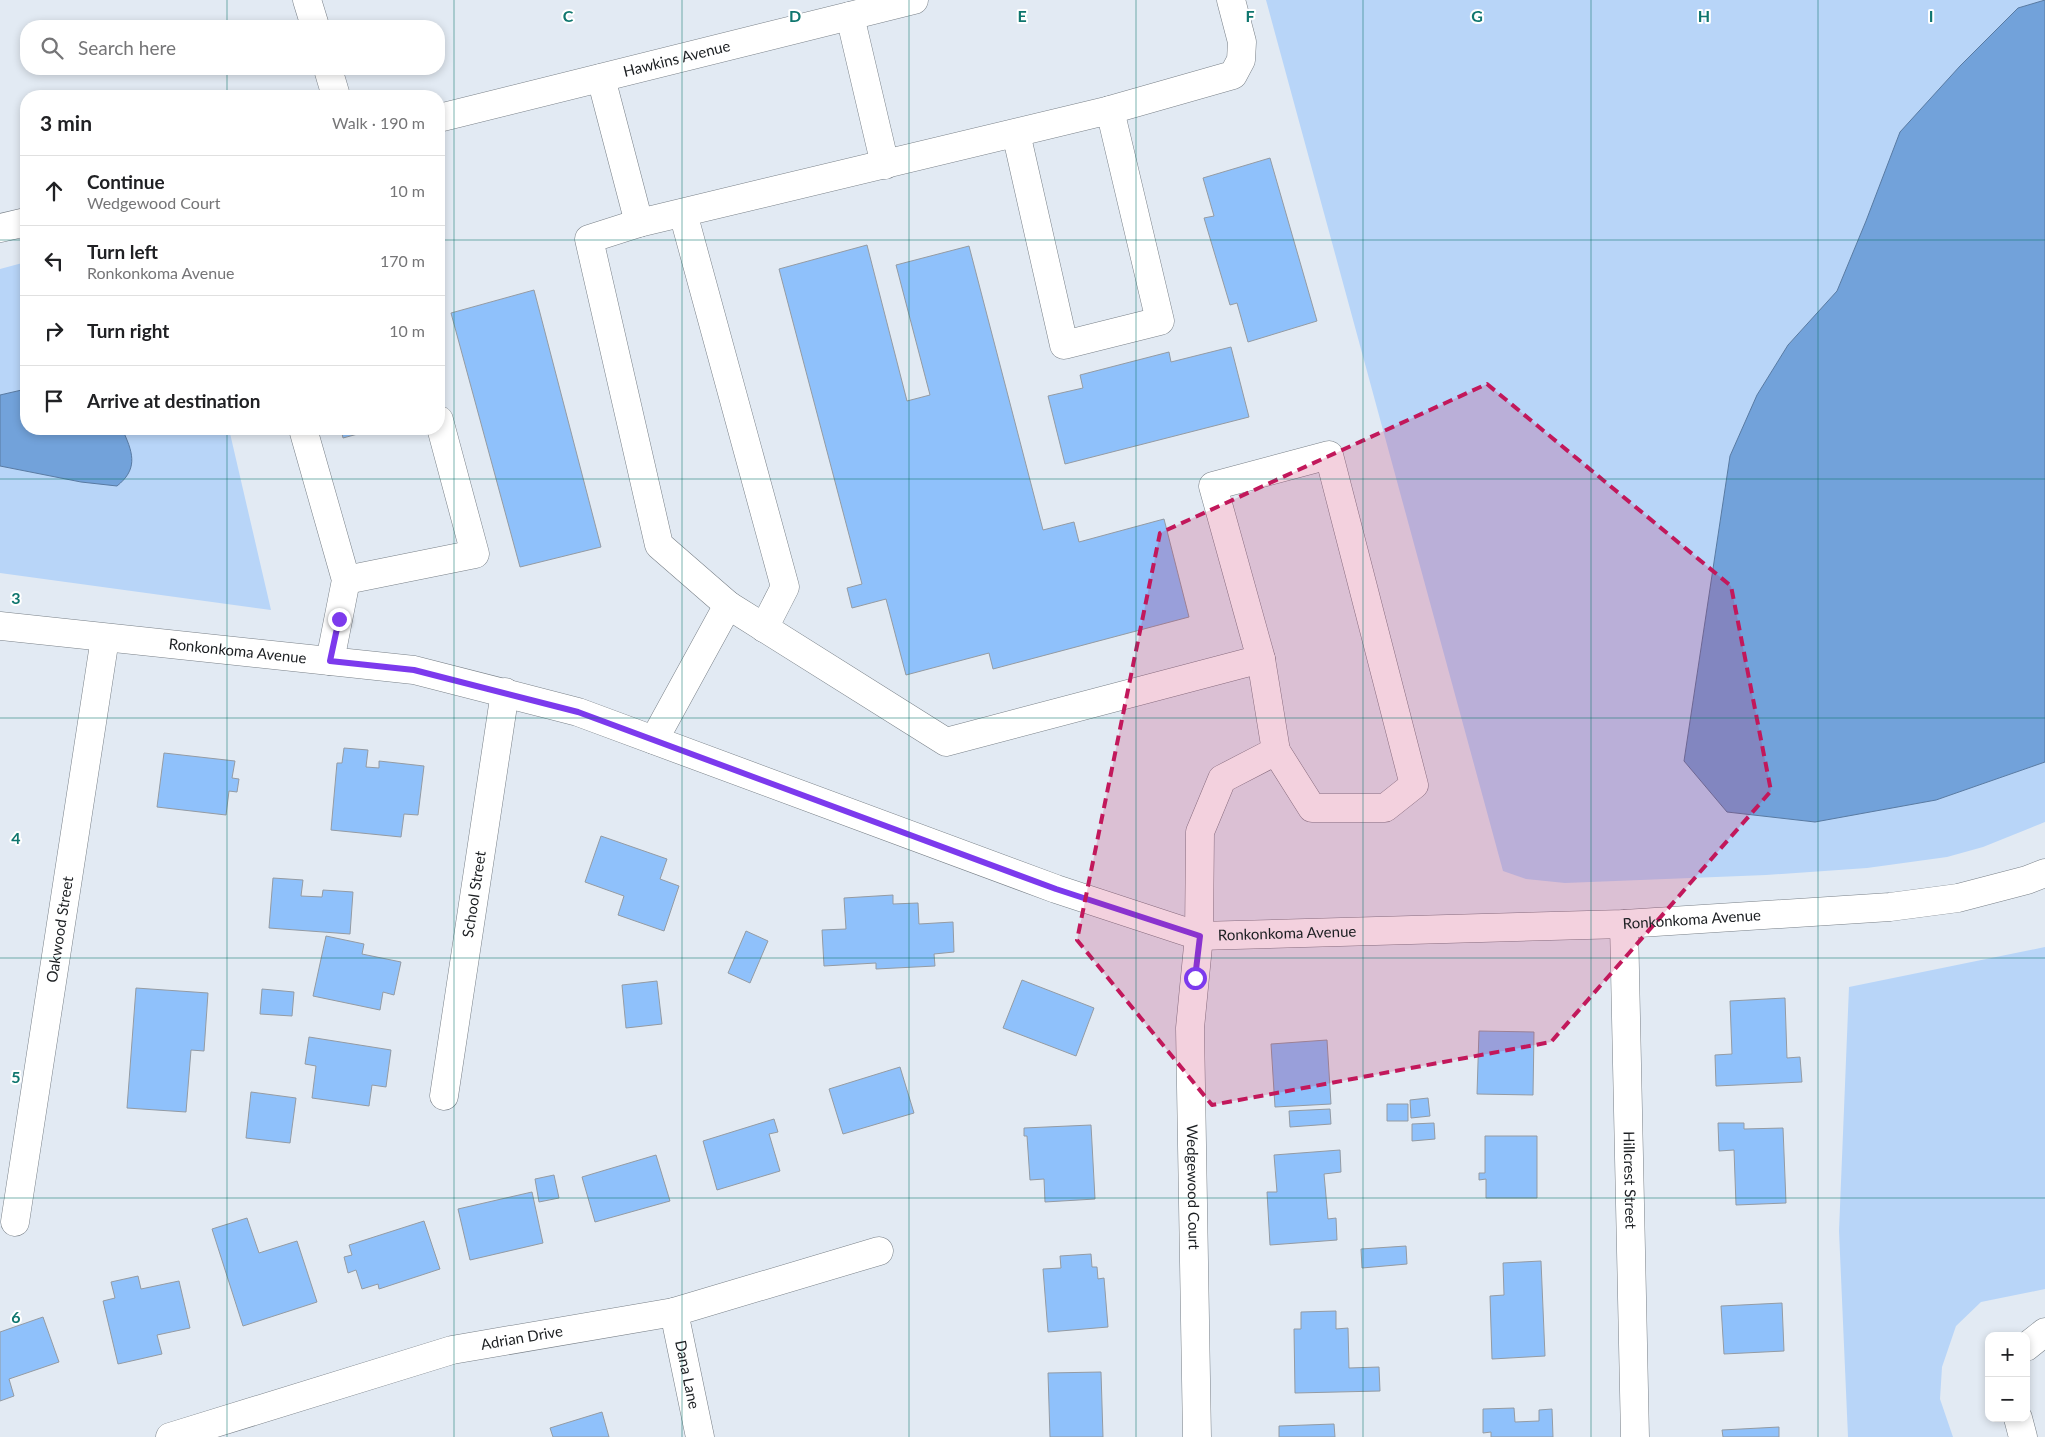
<!DOCTYPE html>
<meta charset="utf-8">
<style>
body{margin:0;font-family:Lato,sans-serif;background:#f2f2f2;color:#202124}
.controls{position:absolute;right:15px;bottom:15px;display:grid;overflow:hidden;border-radius:10px;box-shadow:0 2px 8px #0003}
.controls button{width:45px;height:45px;display:grid;place-items:center;padding:0;border:0;border-bottom:1px solid #e0e0e0;background:#fff;color:#202124;font:25px sans-serif}
.stop{position:absolute;width:15px;height:15px;margin:-11px;border:4px solid #7c3aed;border-radius:50%;background:#fff}
.stop.end{background:#7c3aed;border-color:#fff;box-shadow:0 1px 5px #0008}
.list{margin:0;padding:0;list-style:none}
h2{display:flex;justify-content:space-between;align-items:center;height:65px;margin:0;padding:0 20px;font-size:21px}
h2 small{font-size:16px;font-weight:400;color:#757577}
.list li{display:grid;grid-template-columns:32px 1fr auto;gap:15px;align-items:center;box-sizing:border-box;height:70px;padding:0 20px;border-top:1px solid #e0e0e0}
.list b{display:block;font-size:19px;white-space:nowrap}
.list p{margin:0;font-size:16px;white-space:nowrap;color:#757577}
.list em{font-size:16px;font-style:normal;color:#757577}
.icon{flex:none;width:28px;height:28px;fill:none;stroke:currentColor;stroke-width:2;stroke-linecap:round;stroke-linejoin:round}
.map{position:relative;flex:none;width:2045px;height:1437px;overflow:hidden}
.search{position:absolute;background:#fff;box-shadow:0 2px 8px #0003;left:20px;top:20px;width:425px;height:55px;display:flex;align-items:center;gap:12px;box-sizing:border-box;padding:0 18px;border-radius:20px;color:#757577;font-size:19px}
.panel{position:absolute;background:#fff;box-shadow:0 2px 8px #0003;left:20px;top:90px;width:425px;height:345px;border-radius:20px}
.map>svg:first-child{display:block}
</style>
<div class="map">
<svg width="2045" height="1437" viewBox="0 0 2045 1437">
<rect width="100%" height="100%" fill="#e2eaf3"/>
<path fill="#b8d5f8" d="M 1266,0 L 2044,0 L 2018,8 L 1960,66 L 1866,221 L 1837,291 L 1788,345 L 1730,456 L 1684,761 L 1727,812 L 1814,822 L 1936,800 L 2045,762 L 2045,822 L 1983,847 L 1947,857 L 1867,868 L 1766,875 L 1565,883 L 1526,879 L 1503,871 Z
M 26,262 L 26,389 L 0,395 L 0,269 Z
M 112,429 L 229,429 L 271,610 L 0,573 L 0,466 L 81,482 L 124,433 Z
M 2045,947 L 2045,1289 L 1981,1302 L 1956,1326 L 1942,1367 L 1940,1399 L 1953,1437 L 1848,1437 L 1839,1231 L 1849,987 Z"/>
<path fill="#72a2da" stroke="#587aa2" d="M 2045,0 L 2045,762 L 1936,800 L 1815,822 L 1727,812 L 1684,761 L 1730,456 L 1757,395 L 1788,345 L 1837,291 L 1866,221 L 1900,132 L 1960,66 L 2018,8 Z
M 26,389 L 26,429 L 112,429 L 124,433 C 134,455 137,470 117,486 L 81,482 L 0,466 L 0,395 Z"/>
<path fill="#8fc1fb" stroke="#949ba3" d="M 1270,158 L 1317,321 L 1248,342 L 1237,303 L 1230,305 L 1204,218 L 1214,216 L 1203,178 Z
M 867,245 L 907,401 L 930,395 L 896,265 L 969,246 L 1043,530 L 1074,522 L 1079,542 L 1164,519 L 1189,617 L 993,669 L 989,653 L 906,675 L 886,599 L 852,608 L 847,588 L 862,584 L 779,269 Z
M 534,290 L 601,547 L 520,567 L 451,313 Z
M 1231,347 L 1249,417 L 1065,464 L 1048,396 L 1083,388 L 1080,375 L 1169,352 L 1171,362 Z
M 341,429 L 376,429 L 343,438 Z
M 344,748 L 368,750 L 366,767 L 379,768 L 379,761 L 424,766 L 418,815 L 404,814 L 401,837 L 331,830 L 337,763 L 342,763 Z
M 164,753 L 235,761 L 232,778 L 239,779 L 237,792 L 229,791 L 226,815 L 157,807 Z
M 601,836 L 667,859 L 660,879 L 679,886 L 664,931 L 618,915 L 624,896 L 585,882 Z
M 273,878 L 303,880 L 301,896 L 322,897 L 323,890 L 353,892 L 350,934 L 269,928 Z
M 893,895 L 893,904 L 918,903 L 919,924 L 953,922 L 954,952 L 934,954 L 935,966 L 876,969 L 876,963 L 824,966 L 822,930 L 846,929 L 844,898 Z
M 746,931 L 768,941 L 750,983 L 728,973 Z
M 326,936 L 364,944 L 362,954 L 401,962 L 394,995 L 383,992 L 380,1010 L 313,996 Z
M 1022,980 L 1094,1008 L 1076,1056 L 1003,1028 Z
M 657,981 L 662,1024 L 626,1028 L 622,985 Z
M 136,988 L 208,993 L 204,1051 L 191,1050 L 186,1112 L 127,1108 Z
M 262,989 L 294,992 L 292,1016 L 260,1014 Z
M 1785,998 L 1787,1058 L 1800,1057 L 1802,1082 L 1716,1086 L 1715,1055 L 1732,1054 L 1730,1001 Z
M 1479,1031 L 1534,1032 L 1533,1095 L 1477,1094 Z
M 309,1037 L 391,1050 L 386,1087 L 372,1085 L 369,1106 L 312,1098 L 316,1066 L 305,1064 Z
M 1327,1040 L 1331,1104 L 1275,1107 L 1271,1044 Z
M 900,1067 L 914,1113 L 843,1134 L 829,1089 Z
M 251,1092 L 296,1098 L 290,1143 L 246,1138 Z
M 1428,1098 L 1430,1116 L 1411,1118 L 1410,1100 Z
M 1387,1104 L 1408,1104 L 1408,1121 L 1387,1121 Z
M 1330,1109 L 1331,1124 L 1290,1127 L 1289,1111 Z
M 774,1119 L 778,1132 L 769,1134 L 780,1171 L 717,1190 L 703,1141 Z
M 1434,1123 L 1435,1139 L 1412,1141 L 1412,1124 Z
M 1718,1123 L 1744,1123 L 1744,1129 L 1783,1128 L 1786,1203 L 1736,1205 L 1734,1150 L 1719,1151 Z
M 1091,1125 L 1095,1199 L 1045,1202 L 1044,1179 L 1030,1180 L 1027,1136 L 1024,1136 L 1024,1128 Z
M 1485,1136 L 1537,1136 L 1537,1198 L 1486,1198 L 1486,1179 L 1479,1180 L 1479,1173 L 1485,1173 Z
M 1340,1150 L 1341,1172 L 1324,1174 L 1328,1219 L 1336,1218 L 1337,1240 L 1270,1245 L 1267,1192 L 1277,1192 L 1274,1155 Z
M 656,1155 L 670,1201 L 595,1222 L 582,1177 Z
M 554,1175 L 559,1198 L 539,1202 L 535,1179 Z
M 532,1192 L 543,1243 L 470,1260 L 458,1209 Z
M 247,1218 L 259,1253 L 297,1241 L 317,1302 L 243,1326 L 212,1229 Z
M 424,1221 L 440,1269 L 379,1289 L 378,1284 L 362,1289 L 356,1270 L 348,1273 L 344,1257 L 352,1255 L 349,1245 Z
M 1406,1246 L 1407,1264 L 1362,1268 L 1361,1249 Z
M 1091,1254 L 1092,1267 L 1097,1267 L 1098,1279 L 1104,1278 L 1108,1327 L 1048,1332 L 1043,1269 L 1061,1268 L 1060,1256 Z
M 1541,1261 L 1545,1356 L 1492,1359 L 1490,1296 L 1504,1295 L 1503,1263 Z
M 138,1276 L 141,1289 L 179,1281 L 190,1328 L 157,1335 L 162,1354 L 118,1364 L 103,1301 L 115,1298 L 111,1282 Z
M 1782,1303 L 1784,1351 L 1724,1354 L 1721,1306 Z
M 1336,1311 L 1336,1329 L 1348,1328 L 1349,1368 L 1379,1367 L 1380,1391 L 1295,1393 L 1294,1329 L 1301,1329 L 1301,1312 Z
M 43,1317 L 59,1362 L 9,1379 L 14,1396 L 0,1401 L 0,1332 Z
M 1101,1372 L 1103,1437 L 1050,1437 L 1048,1373 Z
M 1514,1408 L 1515,1422 L 1539,1421 L 1539,1410 L 1552,1409 L 1553,1437 L 1491,1437 L 1491,1432 L 1483,1433 L 1483,1409 Z
M 602,1412 L 609,1437 L 553,1437 L 550,1428 Z
M 1334,1424 L 1335,1437 L 1279,1437 L 1279,1426 Z
M 1779,1427 L 1779,1437 L 1723,1437 L 1722,1430 Z"/>
<g fill="none" stroke-linecap="round" stroke-linejoin="round">
<defs>
<g id="minor">
<path d="M 307,0 L 315,26"/>
<path d="M 850,16 L 885,165"/>
<path d="M 328,69 L 336,96"/>
<path d="M 601,78 L 639,223 L 1110,110 L 1160,321 L 1064,345 L 1016,133"/>
<path d="M 1110,110 L 1233,75 L 1241,60 L 1242,42 L 1231,0"/>
<path id="s1" d="M 439,118 L 914,0"/>
<path d="M 683,213 L 785,587 L 764,628"/>
<path id="s2" d="M 639,223 L 589,239 L 659,545 L 728,605 L 946,742 L 1261,659 L 1276,751 L 1222,779 L 1200,832 L 1199,936 L 1190,1028 L 1197,1437"/>
<path d="M 0,228 L 26,222"/>
<path d="M 303,429 L 346,580 L 330,661"/>
<path d="M 346,580 L 475,554 L 439,420"/>
<path id="s3" d="M 0,626 L 414,670 L 578,712 L 1056,889 L 1199,936 L 1624,924 L 1890,907 L 1958,898 L 2027,880 L 2045,873"/>
<path d="M 1261,659 L 1213,486 L 1329,455 L 1414,785 L 1385,808 L 1312,808 L 1276,751"/>
<path d="M 654,740 L 728,605"/>
<path id="s4" d="M 1624,924 L 1635,1437"/>
<path id="s5" d="M 444,1096 L 505,692"/>
<path id="s6" d="M 15,1222 L 105,638"/>
<path id="s7" d="M 674,1312 L 700,1437"/>
<path d="M 2026,1347 L 2045,1332"/>
<path d="M 2018,1418 L 2023,1437"/>
<path id="s8" d="M 170,1437 L 452,1350 L 674,1312 L 879,1251"/>
</g>
</defs>
<use href="#minor" stroke="#798088" stroke-width="29"/>
<use href="#minor" stroke="#fff" stroke-width="28"/>
</g>
<g fill="none" stroke-linecap="round" stroke-linejoin="round">
<path stroke="#7c3aed" stroke-width="6" d="M 339,619 L 330,661 L 414,670 L 578,712 L 1056,889 L 1200,936 L 1195,978"/>
</g>
<path fill="#c2185b" fill-opacity="0.2" stroke="#c2185b" stroke-width="4" stroke-dasharray="10 6" stroke-linejoin="round" d="M 1487,384 L 1731,586 L 1771,791 L 1551,1042 L 1212,1105 L 1077,940 L 1160,533 Z"/>
<path fill="none" stroke="#0f766e" stroke-width="1" stroke-opacity="0.55" d="M 227,0 L 227,26M 454,0 L 454,1437M 682,0 L 682,1437M 909,0 L 909,1437M 1136,0 L 1136,1437M 1363,0 L 1363,1437M 1591,0 L 1591,1437M 1818,0 L 1818,1437M 227,69 L 227,96M 0,240 L 26,240M 439,240 L 2045,240M 227,429 L 227,1437M 0,479 L 2045,479M 0,718 L 2045,718M 0,958 L 2045,958M 0,1198 L 2045,1198"/>
<g text-anchor="middle" stroke-width="4" stroke-linejoin="round" paint-order="stroke">
<g font-size="15" fill="#1b1e21" stroke="#fff">
<text dy="5" stroke="none"><textPath href="#s1" startOffset="245">Hawkins Avenue</textPath></text>
<text dy="5" stroke="none"><textPath href="#s3" startOffset="239">Ronkonkoma Avenue</textPath></text>
<text dy="5" stroke="none"><textPath href="#s5" startOffset="204">School Street</textPath></text>
<text dy="5" stroke="none"><textPath href="#s3" startOffset="1739">Ronkonkoma Avenue</textPath></text>
<text dy="5" stroke="none"><textPath href="#s6" startOffset="296">Oakwood Street</textPath></text>
<text dy="5" stroke="none"><textPath href="#s3" startOffset="1334">Ronkonkoma Avenue</textPath></text>
<text dy="5" stroke="none"><textPath href="#s4" startOffset="256">Hillcrest Street</textPath></text>
<text dy="5" stroke="none"><textPath href="#s2" startOffset="1608">Wedgewood Court</textPath></text>
<text dy="5" stroke="none"><textPath href="#s8" startOffset="366">Adrian Drive</textPath></text>
<text dy="5" stroke="none"><textPath href="#s7" startOffset="64">Dana Lane</textPath></text>
</g>
</g>
<g font-size="16" text-anchor="middle" font-weight="bold" fill="#0f766e" stroke="#fff" stroke-width="4" stroke-linejoin="round" paint-order="stroke">
<text x="568" y="22">C</text>
<text x="795" y="22">D</text>
<text x="1022" y="22">E</text>
<text x="1250" y="22">F</text>
<text x="1477" y="22">G</text>
<text x="1704" y="22">H</text>
<text x="1931" y="22">I</text>
<text x="16" y="604">3</text>
<text x="16" y="844">4</text>
<text x="16" y="1083">5</text>
<text x="16" y="1323">6</text>
</g>
</svg>
<div class="controls">
<button>+</button>
<button>−</button>
</div>
<div class="stop" style="left:1195px;top:978px"></div>
<div class="stop end" style="left:339px;top:619px"></div>
<div class="search"><svg class="icon" aria-label="search" viewBox="0 0 24 24"><circle cx="10" cy="10" r="6"/><path d="M15 15l6 6"/></svg>Search here</div>
<section class="panel">
<h2>3 min<small>Walk · 190 m</small></h2>
<ul class="list">
<li><svg class="icon" aria-label="ahead" viewBox="0 0 24 24"><path d="M12 20V5M6 11l6-6 6 6"/></svg><div><b>Continue</b><p>Wedgewood Court</p></div><em>10 m</em></li>
<li><svg class="icon" aria-label="left" viewBox="0 0 24 24"><path d="M17 20v-9H6M10 6l-5 5 5 5"/></svg><div><b>Turn left</b><p>Ronkonkoma Avenue</p></div><em>170 m</em></li>
<li><svg class="icon" aria-label="right" viewBox="0 0 24 24"><path d="M7 20v-9h11M14 6l5 5-5 5"/></svg><div><b>Turn right</b></div><em>10 m</em></li>
<li><svg class="icon" aria-label="arrive" viewBox="0 0 24 24"><path d="M6 21V4h12l-3 4 3 4H6"/></svg><div><b>Arrive at destination</b></div></li>
</ul>
</section>
</div>
